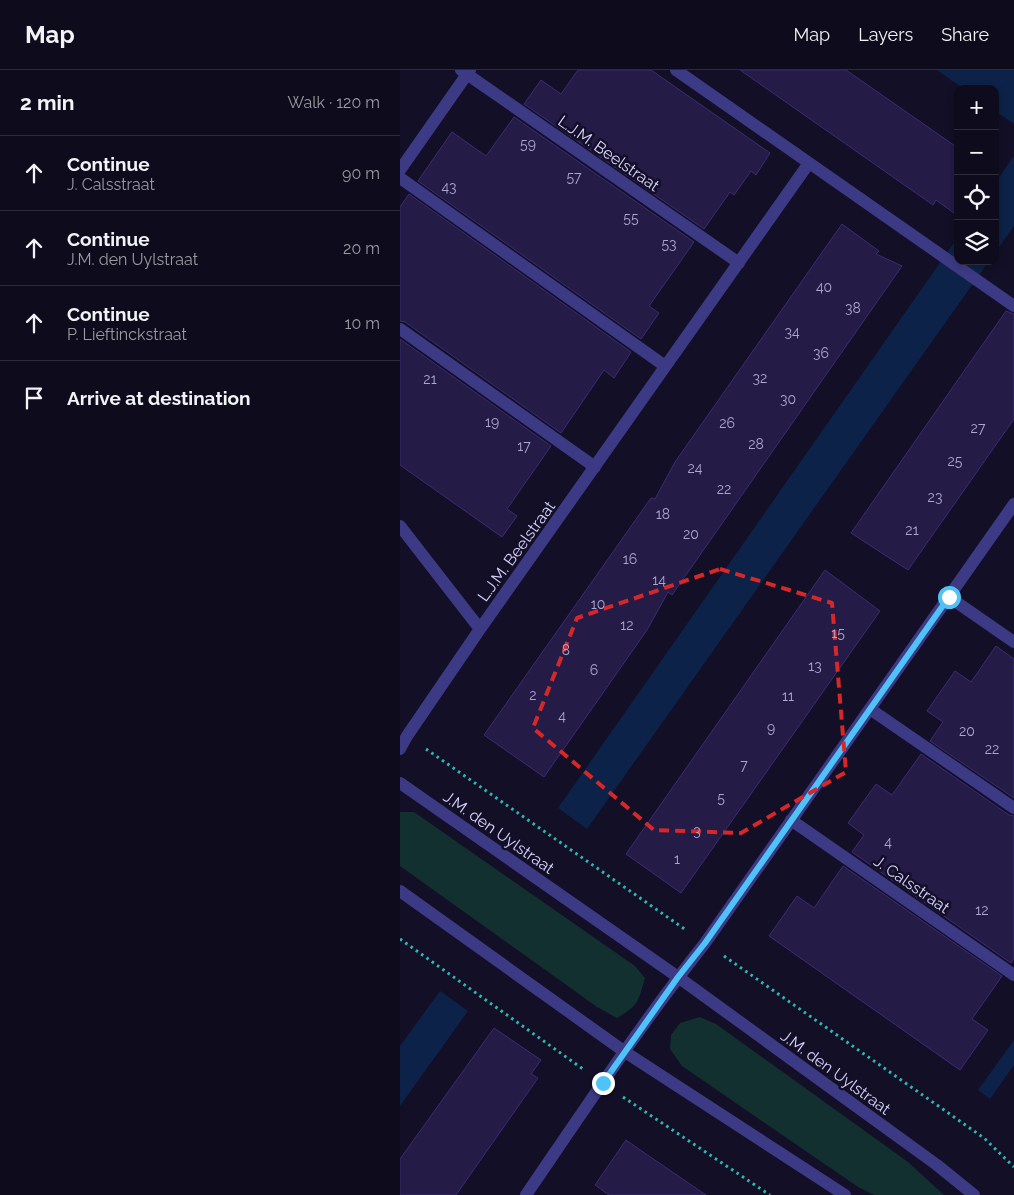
<!DOCTYPE html>
<meta charset="utf-8">
<style>
body{margin:0;font-family:Raleway,sans-serif;background:#171425;color:#f1f3f6}
.controls{position:absolute;right:15px;top:15px;display:grid;overflow:hidden;border-radius:10px;box-shadow:0 2px 8px #0003}
.controls button{width:45px;height:45px;display:grid;place-items:center;padding:0;border:0;border-bottom:1px solid #2e2b3b;background:#0e0b1c;color:#f1f3f6;font:25px sans-serif}
.stop{position:absolute;width:15px;height:15px;margin:-11px;border:4px solid #4fc3f7;border-radius:50%;background:#fff}
.stop.end{background:#4fc3f7;border-color:#fff;box-shadow:0 1px 5px #0008}
.list{margin:0;padding:0;list-style:none}
h2{display:flex;justify-content:space-between;align-items:center;height:65px;margin:0;padding:0 20px;font-size:21px}
h2 small{font-size:16px;font-weight:400;color:#9b9ba3}
.list li{display:grid;grid-template-columns:32px 1fr auto;gap:15px;align-items:center;box-sizing:border-box;height:75px;padding:0 20px;border-top:1px solid #2e2b3b}
.list b{display:block;font-size:19px;white-space:nowrap}
.list p{margin:0;font-size:16px;white-space:nowrap;color:#9b9ba3}
.list em{font-size:16px;font-style:normal;color:#9b9ba3}
.icon{flex:none;width:28px;height:28px;fill:none;stroke:currentColor;stroke-width:2;stroke-linecap:round;stroke-linejoin:round}
.map{position:relative;flex:none;width:614px;height:1125px;overflow:hidden}
header{display:flex;align-items:center;gap:30px;box-sizing:border-box;height:70px;padding:0 25px;background:#0e0b1c;border-bottom:1px solid #2e2b3b}
header strong{font-size:24px}
nav{display:flex;gap:28px;margin-inline-start:auto;font-size:18px}
main{display:flex}
aside{flex:1;background:#0e0b1c}
.map>svg:first-child{display:block}
</style>
<header>
<strong>Map</strong>
<nav><a>Map</a><a>Layers</a><a>Share</a></nav>
</header>
<main>
<aside>
<h2>2 min<small>Walk · 120 m</small></h2>
<ul class="list">
<li><svg class="icon" aria-label="ahead" viewBox="0 0 24 24"><path d="M12 20V5M6 11l6-6 6 6"/></svg><div><b>Continue</b><p>J. Calsstraat</p></div><em>90 m</em></li>
<li><svg class="icon" aria-label="ahead" viewBox="0 0 24 24"><path d="M12 20V5M6 11l6-6 6 6"/></svg><div><b>Continue</b><p>J.M. den Uylstraat</p></div><em>20 m</em></li>
<li><svg class="icon" aria-label="ahead" viewBox="0 0 24 24"><path d="M12 20V5M6 11l6-6 6 6"/></svg><div><b>Continue</b><p>P. Lieftinckstraat</p></div><em>10 m</em></li>
<li><svg class="icon" aria-label="arrive" viewBox="0 0 24 24"><path d="M6 21V4h12l-3 4 3 4H6"/></svg><div><b>Arrive at destination</b></div></li>
</ul>
</aside>
<div class="map">
<svg width="614" height="1125" viewBox="0 0 614 1125">
<rect width="100%" height="100%" fill="#130f26"/>
<path fill="#12302f" d="M 0,742 L 14,742 L 235,896 L 245,908 C 238,932 239,935 217,948 L 197,937 L 0,796 Z
M 300,947 L 316,954 L 508,1092 L 544,1125 L 474,1125 L 458,1117 L 282,996 L 270,979 L 271,965 L 280,953 Z"/>
<path fill="#0c2248" d="M 537,0 L 614,0 L 614,54 L 595,41 L 595,19 L 564,19 Z
M 614,86 L 614,156 L 595,183 L 595,113 Z
M 558,167 L 558,191 L 589,191 L 187,759 L 158,738 Z
M 40,921 L 68,941 L 0,1036 L 0,976 Z
M 614,970 L 614,995 L 590,1029 L 578,1020 Z"/>
<path fill="#241b47" stroke="#3b2d73" d="M 178,0 L 251,0 L 370,83 L 356,105 L 351,101 L 334,125 L 330,122 L 304,159 L 124,34 L 141,10 L 161,24 Z
M 340,0 L 446,0 L 558,78 L 558,146 L 536,130 L 533,135 Z
M 114,47 L 294,172 L 249,236 L 259,243 L 241,269 L 18,111 L 52,62 L 86,86 Z
M 9,124 L 231,282 L 214,308 L 204,300 L 161,363 L 5,252 L 0,251 L 0,137 Z
M 442,154 L 479,181 L 476,184 L 502,196 L 272,525 L 268,522 L 247,560 L 144,707 L 84,665 L 251,428 L 255,429 L 275,392 Z
M 606,241 L 614,244 L 614,349 L 508,500 L 451,463 Z
M 0,269 L 151,376 L 107,439 L 117,446 L 102,467 L 0,395 Z
M 425,500 L 480,541 L 281,823 L 226,784 Z
M 596,576 L 614,589 L 614,728 L 530,671 L 543,652 L 527,641 L 555,601 L 571,612 Z
M 521,684 L 609,745 L 614,746 L 614,888 L 611,893 L 452,782 L 464,765 L 448,753 L 476,714 L 492,725 Z
M 443,796 L 602,906 L 572,949 L 588,960 L 560,1000 L 369,866 L 397,826 L 414,838 Z
M 94,958 L 141,990 L 131,1004 L 138,1008 L 56,1125 L 0,1125 L 0,1089 Z
M 226,1070 L 246,1084 L 306,1125 L 209,1125 L 195,1115 Z"/>
<g fill="none" stroke-linecap="round" stroke-linejoin="round">
<path stroke="#2fb8b0" stroke-width="3" stroke-dasharray="2.5 4" stroke-linecap="butt" d="M 26,679 L 286,860
M 0,869 L 183,999
M 324,886 L 584,1068 L 614,1097
M 223,1027 L 370,1125"/>
<path stroke="#3d3a85" stroke-width="12" d="M 61,0 L 339,193
M 276,0 L 614,236
M 0,100 L 70,0
M 0,108 L 265,296
M 0,259 L 195,397
M 0,456 L 80,559
M 549,527 L 614,572
M 470,639 L 614,738
M 0,679 L 7,666 L 80,559 L 409,93
M 0,713 L 278,907 L 537,1095 L 574,1125
M 391,750 L 614,905
M 0,821 L 225,982 L 445,1125
M 126,1125 C 184,1040 241,954 305,873 L 614,434"/>
</g>
<g fill="none" stroke-linecap="round" stroke-linejoin="round">
<path stroke="#4fc3f7" stroke-width="6" d="M 203,1013 L 278,907 L 305,873 L 549,527"/>
</g>
<path fill="none" stroke="#d62828" stroke-width="4" stroke-dasharray="10 6" stroke-linejoin="round" d="M 320,499 L 432,533 L 446,702 L 341,763 L 254,760 L 133,658 L 177,548 Z"/>
<g text-anchor="middle" stroke-width="5" stroke-linejoin="round" paint-order="stroke">
<g font-size="14" fill="#aca6d1">
<text x="128" y="79">59</text>
<text x="174" y="112">57</text>
<text x="49" y="122">43</text>
<text x="231" y="153">55</text>
<text x="269" y="179">53</text>
<text x="424" y="222">40</text>
<text x="453" y="243">38</text>
<text x="392" y="267">34</text>
<text x="421" y="288">36</text>
<text x="360" y="313">32</text>
<text x="30" y="314">21</text>
<text x="388" y="334">30</text>
<text x="92" y="357">19</text>
<text x="327" y="358">26</text>
<text x="578" y="363">27</text>
<text x="356" y="379">28</text>
<text x="124" y="381">17</text>
<text x="555" y="396">25</text>
<text x="295" y="403">24</text>
<text x="324" y="424">22</text>
<text x="535" y="432">23</text>
<text x="263" y="449">18</text>
<text x="512" y="465">21</text>
<text x="291" y="469">20</text>
<text x="230" y="494">16</text>
<text x="259" y="515">14</text>
<text x="198" y="539">10</text>
<text x="227" y="560">12</text>
<text x="438" y="568">15</text>
<text x="166" y="585">8</text>
<text x="415" y="601">13</text>
<text x="194" y="605">6</text>
<text x="133" y="630">2</text>
<text x="388" y="631">11</text>
<text x="162" y="651">4</text>
<text x="371" y="663">9</text>
<text x="567" y="666">20</text>
<text x="592" y="684">22</text>
<text x="344" y="700">7</text>
<text x="321" y="733">5</text>
<text x="297" y="766">3</text>
<text x="488" y="777">4</text>
<text x="277" y="794">1</text>
<text x="582" y="845">12</text>
</g>
<g font-size="16" fill="#d9d4ff" stroke="#130f26">
<text transform="translate(209 83) rotate(35)" y="6">L.J.M. Beelstraat</text>
<text transform="translate(116 481) rotate(-54)" y="6">L.J.M. Beelstraat</text>
<text transform="translate(99 762) rotate(35)" y="6">J.M. den Uylstraat</text>
<text transform="translate(512 814) rotate(35)" y="6">J. Calsstraat</text>
<text transform="translate(436 1002) rotate(36)" y="6">J.M. den Uylstraat</text>
</g>
</g>
</svg>
<div class="controls">
<button>+</button>
<button>−</button>
<button><svg class="icon" aria-label="locate" viewBox="0 0 24 24"><circle cx="12" cy="12" r="6"/><path d="M12 2v4M12 18v4M2 12h4M18 12h4"/></svg></button>
<button><svg class="icon" aria-label="layers" viewBox="0 0 24 24"><path d="M12 4l9 5-9 5-9-5zM3 14l9 5 9-5"/></svg></button>
</div>
<div class="stop" style="left:549px;top:527px"></div>
<div class="stop end" style="left:203px;top:1013px"></div>
</div>
</main>
